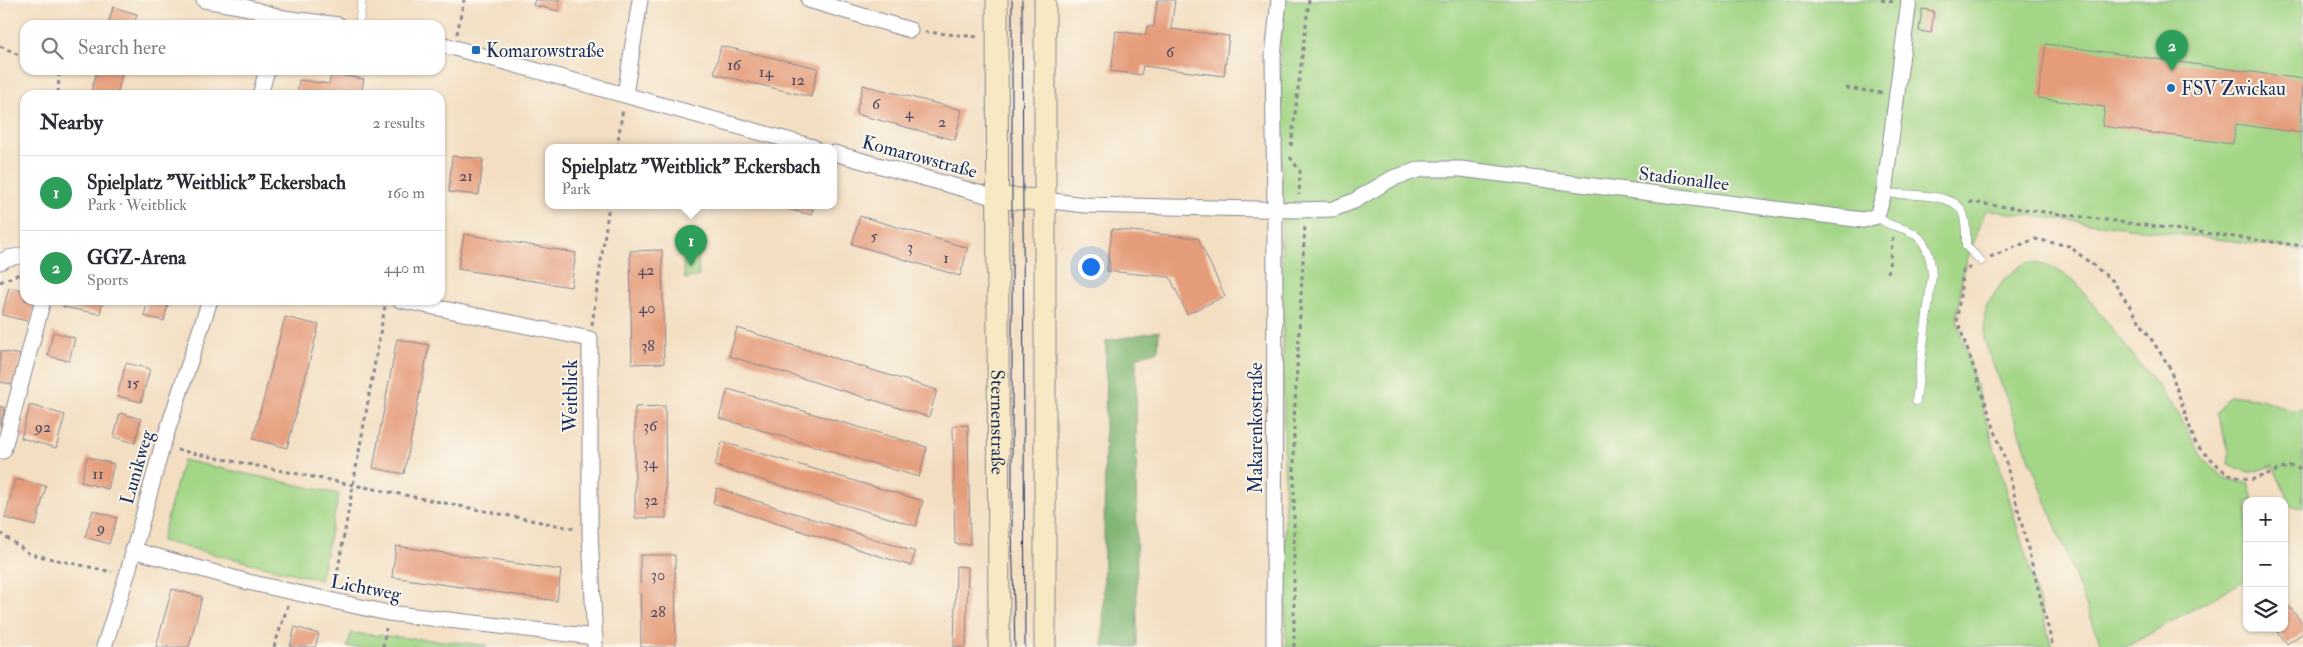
<!DOCTYPE html>
<meta charset="utf-8">
<style>
body{margin:0;font-family:"IM FELL Double Pica",serif;background:#f2f2f3;color:#2b2b33}
.controls{position:absolute;right:15px;bottom:15px;display:grid;overflow:hidden;border-radius:10px;box-shadow:0 1px 4px #0004}
.controls button{width:45px;height:45px;display:grid;place-items:center;padding:0;border:0;border-bottom:1px solid #e1e1e2;background:#fff;color:#2b2b33;font:25px sans-serif}
.you{position:absolute;left:1090px;top:266px;width:18px;height:18px;margin:-12px;border:4px solid #fff;border-radius:50%;background:#1a73e8;box-shadow:0 0 0 8px #1a73e833}
.badge{display:grid;place-items:center;width:32px;height:32px;border-radius:50%;background:#db2777;color:#fff;font-size:16px;font-weight:700}
.pin{position:absolute;translate:-50% -41px;filter:drop-shadow(0 1px 2px #0008)}
.pin::after{content:'';position:absolute;top:26px;width:18px;height:15px;background:inherit;clip-path:polygon(0 0,100% 0,50% 100%)}
.popup{position:absolute;left:545px;top:144px;width:292px;height:65px;box-sizing:border-box;display:grid;place-content:center;border-radius:10px;background:#fff;filter:drop-shadow(0 1px 4px #0005);font-size:16px;white-space:nowrap;color:#7c7c81}
.popup b{font-size:19px;color:#2b2b33}
.popup::after{content:'';position:absolute;left:50%;top:100%;margin-left:-10px;border:10px solid transparent;border-top-color:#fff}
.list{margin:0;padding:0;list-style:none}
h2{display:flex;justify-content:space-between;align-items:center;height:65px;margin:0;padding:0 20px;font-size:21px}
h2 small{font-size:16px;font-weight:400;color:#7c7c81}
.list li{display:grid;grid-template-columns:32px 1fr auto;gap:15px;align-items:center;box-sizing:border-box;height:75px;padding:0 20px;border-top:1px solid #e1e1e2}
.list b{display:block;font-size:19px;white-space:nowrap}
.list p{margin:0;font-size:16px;white-space:nowrap;color:#7c7c81}
.list em{font-size:16px;font-style:normal;color:#7c7c81}
.icon{flex:none;width:28px;height:28px;fill:none;stroke:currentColor;stroke-width:2;stroke-linecap:round;stroke-linejoin:round}
.map{position:relative;flex:none;width:2303px;height:647px;overflow:hidden}
.search{position:absolute;background:#fff;box-shadow:0 1px 4px #0004;left:20px;top:20px;width:425px;height:55px;display:flex;align-items:center;gap:12px;box-sizing:border-box;padding:0 18px;border-radius:15px;color:#7c7c81;font-size:19px}
.panel{position:absolute;background:#fff;box-shadow:0 1px 4px #0004;left:20px;top:90px;width:425px;height:215px;border-radius:15px}
.map>svg:first-child{display:block}
</style>
<div class="map">
<svg width="2303" height="647" viewBox="0 0 2303 647">
<rect width="100%" height="100%" fill="#fbf7ec"/>
<filter id="ink" filterUnits="userSpaceOnUse"><feTurbulence type="fractalNoise" baseFrequency=".02" numOctaves="2"/><feDisplacementMap in="SourceGraphic" scale="10" xChannelSelector="R" yChannelSelector="G"/><feConvolveMatrix kernelMatrix="1 2 1 2 8 2 1 2 1" color-interpolation-filters="sRGB"/></filter>
<filter id="wash" filterUnits="userSpaceOnUse"><feTurbulence type="fractalNoise" baseFrequency=".0096" numOctaves="4" result="noise"/><feDisplacementMap in="SourceGraphic" scale="20" xChannelSelector="R" yChannelSelector="G"/><feGaussianBlur stdDeviation="1.12" result="paint"/><feColorMatrix in="noise" values="0 0 0 0 0 0 0 0 0 0 0 0 0 0 0 0 0 1.4 0 .05"/><feComposite in="paint" operator="in"/></filter>
<g filter="url(#wash)">
<rect width="100%" height="100%" fill="#f3dec1"/>
<path fill="#a3d686" stroke="#5f8272" d="M 1284,0 L 2303,0 L 2303,250 L 1986,210 L 1963,271 L 1957,319 L 2052,647 L 1286,647 L 1280,34 Z
M 698,254 L 699,276 L 685,279 L 682,256 Z
M 2026,262 L 2050,266 L 2074,280 L 2176,410 L 2203,459 L 2223,477 L 2249,484 L 2253,501 L 2247,501 L 2247,579 L 2126,647 L 2102,647 L 1984,340 L 1985,308 L 2005,278 Z
M 2230,395 L 2261,399 L 2290,410 L 2303,409 L 2303,508 L 2291,506 L 2273,466 L 2248,473 L 2229,464 L 2229,451 L 2217,413 Z
M 183,460 L 339,494 L 320,580 L 161,541 Z
M 351,633 L 487,645 L 487,647 L 347,647 Z"/>
<path fill="#82b773" stroke="#4e7368" d="M 1159,331 L 1158,351 L 1136,358 L 1137,647 L 1103,647 L 1106,341 Z"/>
<g id="blocks">
<path fill="#e59c7a" d="M 535,0 L 560,0 L 558,11 L 533,5 Z
M 1157,0 L 1175,0 L 1171,29 L 1229,36 L 1224,76 L 1143,66 L 1141,75 L 1111,71 L 1116,31 L 1146,35 L 1147,26 L 1154,27 Z
M 113,7 L 137,14 L 134,25 L 108,25 Z
M 1922,9 L 1934,11 L 1931,33 L 1919,31 Z
M 2046,44 L 2303,79 L 2301,133 L 2236,124 L 2233,144 L 2102,126 L 2105,107 L 2038,98 Z
M 721,46 L 818,68 L 811,97 L 714,74 Z
M 97,70 L 123,70 L 117,95 L 90,95 Z
M 331,74 L 364,79 L 361,95 L 297,95 L 299,80 L 329,84 Z
M 863,85 L 962,110 L 955,140 L 856,114 Z
M 452,156 L 483,159 L 479,195 L 449,192 Z
M 773,205 L 814,205 L 811,215 Z
M 860,216 L 968,248 L 960,276 L 852,244 Z
M 1112,229 L 1198,238 L 1225,296 L 1187,314 L 1170,277 L 1107,271 Z
M 464,234 L 576,253 L 571,287 L 458,269 Z
M 662,250 L 664,363 L 632,364 L 630,251 Z
M 9,287 L 25,291 L 25,300 L 36,300 L 31,322 L 2,315 Z
M 64,300 L 103,300 L 100,314 L 63,307 Z
M 148,300 L 169,300 L 164,321 L 144,316 Z
M 285,317 L 319,325 L 287,448 L 253,439 Z
M 737,328 L 937,390 L 929,417 L 729,356 Z
M 53,332 L 75,338 L 69,361 L 48,356 Z
M 397,339 L 429,345 L 404,474 L 373,468 Z
M 0,351 L 22,355 L 16,385 L 0,382 Z
M 126,363 L 150,369 L 141,402 L 117,396 Z
M 728,389 L 927,447 L 919,477 L 719,418 Z
M 30,405 L 65,415 L 56,448 L 21,438 Z
M 0,406 L 5,408 L 1,426 L 0,426 Z
M 665,406 L 666,518 L 635,518 L 635,407 Z
M 120,413 L 141,419 L 135,443 L 114,437 Z
M 968,425 L 970,544 L 955,544 L 953,426 Z
M 722,442 L 923,501 L 916,526 L 715,466 Z
M 87,457 L 114,464 L 108,489 L 81,482 Z
M 15,479 L 46,486 L 36,526 L 5,518 Z
M 717,488 L 915,552 L 911,566 L 713,503 Z
M 93,510 L 117,518 L 109,544 L 85,537 Z
M 396,546 L 561,570 L 557,601 L 392,577 Z
M 640,555 L 675,555 L 676,647 L 641,647 Z
M 956,566 L 968,567 L 966,647 L 954,647 Z
M 172,589 L 202,597 L 189,647 L 156,647 Z
M 2289,606 L 2303,624 L 2303,633 L 2287,644 L 2275,628 L 2284,628 L 2284,609 Z
M 295,627 L 319,634 L 315,647 L 290,647 Z"/>
</g>
</g>
<g filter="url(#ink)">
<use href="#blocks" fill-opacity="0" stroke="#878690" stroke-width="1"/>
<g fill="none" stroke-linecap="round" stroke-linejoin="round">
<defs>
<path id="lane" d="M 359,25 L 362,0
M 1884,193 C 1902,195 1949,193 1960,208 C 1967,217 1966,235 1966,246 L 1981,261
M 1877,216 C 1889,227 1896,225 1909,231 C 1926,238 1931,258 1932,275 L 1916,401"/>
<path id="street" d="M 204,0 L 245,7 L 283,18 L 339,25
M 809,0 L 910,30
M 440,44 L 813,147
M 260,95 L 267,70
M 625,95 L 640,0
M 834,153 L 997,198
M 1044,200 L 1085,205 L 1299,210 L 1333,209 L 1354,201 L 1393,178 L 1422,169 L 1461,169 L 1863,220 L 1877,216 L 1884,193 L 1909,0
M 0,262 L 8,258 L 25,255
M 400,300 L 590,339 L 590,531 L 595,647
M 3,451 L 43,300
M 133,550 L 248,582 L 388,613 L 595,637
M 104,647 L 127,575 L 162,447 L 210,300
M 1274,647 L 1275,210 L 1273,56 L 1279,0"/>
<g id="secondary">
<path id="s1" d="M 997,0 L 999,647"/>
<path d="M 997,198 L 1044,200"/>
<path d="M 1045,647 L 1045,0"/>
</g>
</defs>
<use href="#lane" stroke="#878690" stroke-width="9"/>
<use href="#street" stroke="#878690" stroke-width="17"/>
<use href="#secondary" stroke="#878690" stroke-width="23"/>
<path stroke="#878690" stroke-width="3" stroke-dasharray="4 4" stroke-linecap="butt" d="M 1881,0 L 1895,2
M 925,32 L 979,37
M 457,34 L 464,0
M 0,46 L 25,58
M 51,70 L 59,74 L 58,95
M 1846,88 L 1882,93
M 1291,146 L 1309,0
M 617,147 L 623,108
M 1290,157 L 1300,171 L 1299,195
M 1969,202 L 2303,246
M 1990,257 L 2035,239 L 2069,246 L 2113,281 L 2169,366 L 2196,445 L 2226,473 L 2251,480 L 2290,466 L 2303,470
M 1971,267 L 1963,271 L 1957,319 L 2007,466 L 2053,647
M 1888,273 L 1893,237
M 0,282 L 22,273
M 592,325 L 609,205
M 177,450 L 576,529
M 0,533 L 30,554 L 112,572
M 335,586 L 385,306
M 274,647 L 288,605
M 383,647 L 386,628
M 1294,647 L 1294,422 L 1305,224"/>
<use href="#lane" stroke="#fff" stroke-width="8"/>
<use href="#street" stroke="#fff" stroke-width="15"/>
<use href="#secondary" stroke="#f6e9c3" stroke-width="21"/>
<path stroke="#1b2f5e" stroke-width="1" d="M 1012,0 L 1012,529 L 1015,647
M 1022,0 L 1025,647"/>
</g>
</g>
<g fill="#1f6fb2" stroke="#fbf7ec" stroke-width="2">
<rect x="471" y="45" width="10" height="10" rx="2.5"/>
<circle cx="2171" cy="88" r="5"/>
</g>
<g text-anchor="middle" stroke-width="4" stroke-linejoin="round" paint-order="stroke">
<g font-size="16" fill="#4e4a65">
<text x="1170" y="57">6</text>
<text x="734" y="70">16</text>
<text x="766" y="77">14</text>
<text x="798" y="85">12</text>
<text x="876" y="109">6</text>
<text x="909" y="118">4</text>
<text x="942" y="127">2</text>
<text x="466" y="181">21</text>
<text x="874" y="241">5</text>
<text x="910" y="252">3</text>
<text x="946" y="263">1</text>
<text x="646" y="275">42</text>
<text x="647" y="313">40</text>
<text x="648" y="351">38</text>
<text x="133" y="388">15</text>
<text x="650" y="431">36</text>
<text x="43" y="432">92</text>
<text x="650" y="468">34</text>
<text x="98" y="479">11</text>
<text x="651" y="505">32</text>
<text x="101" y="533">9</text>
<text x="658" y="580">30</text>
<text x="658" y="617">28</text>
</g>
<g font-size="19" fill="#1b2f5e" stroke="#fbf7ec" text-anchor="start">
<text x="486" y="57">Komarowstraße</text>
<text x="2181" y="95">FSV Zwickau</text>
</g>
<g font-size="19" fill="#1b2f5e" stroke="#fbf7ec">
<text transform="translate(920 156) rotate(15)" y="7">Komarowstraße</text>
<text transform="translate(1684 178) rotate(7)" y="7">Stadionallee</text>
<text transform="translate(570 396) rotate(-90)" y="7">Weitblick</text>
<text dy="7" stroke="none"><textPath href="#s1" startOffset="422">Sternenstraße</textPath></text>
<text transform="translate(1255 428) rotate(-90)" y="7">Makarenkostraße</text>
<text transform="translate(136 467) rotate(-74)" y="7">Lunikweg</text>
<text transform="translate(366 587) rotate(11)" y="7">Lichtweg</text>
</g>
</g>
</svg>
<div class="controls">
<button>+</button>
<button>−</button>
<button><svg class="icon" aria-label="layers" viewBox="0 0 24 24"><path d="M12 4l9 5-9 5-9-5zM3 14l9 5 9-5"/></svg></button>
</div>
<div class="you"></div>
<div class="pin badge" style="left:691px;top:266px;background:#2e9e5b">1</div>
<div class="popup"><b>Spielplatz &quot;Weitblick&quot; Eckersbach</b>Park</div>
<div class="pin badge" style="left:2172px;top:71px;background:#2e9e5b">2</div>
<div class="search"><svg class="icon" aria-label="search" viewBox="0 0 24 24"><circle cx="10" cy="10" r="6"/><path d="M15 15l6 6"/></svg>Search here</div>
<section class="panel">
<h2>Nearby<small>2 results</small></h2>
<ul class="list">
<li><span class="badge" style="background:#2e9e5b">1</span><div><b>Spielplatz &quot;Weitblick&quot; Eckersbach</b><p>Park · Weitblick</p></div><em>160 m</em></li>
<li><span class="badge" style="background:#2e9e5b">2</span><div><b>GGZ-Arena</b><p>Sports</p></div><em>440 m</em></li>
</ul>
</section>
</div>
